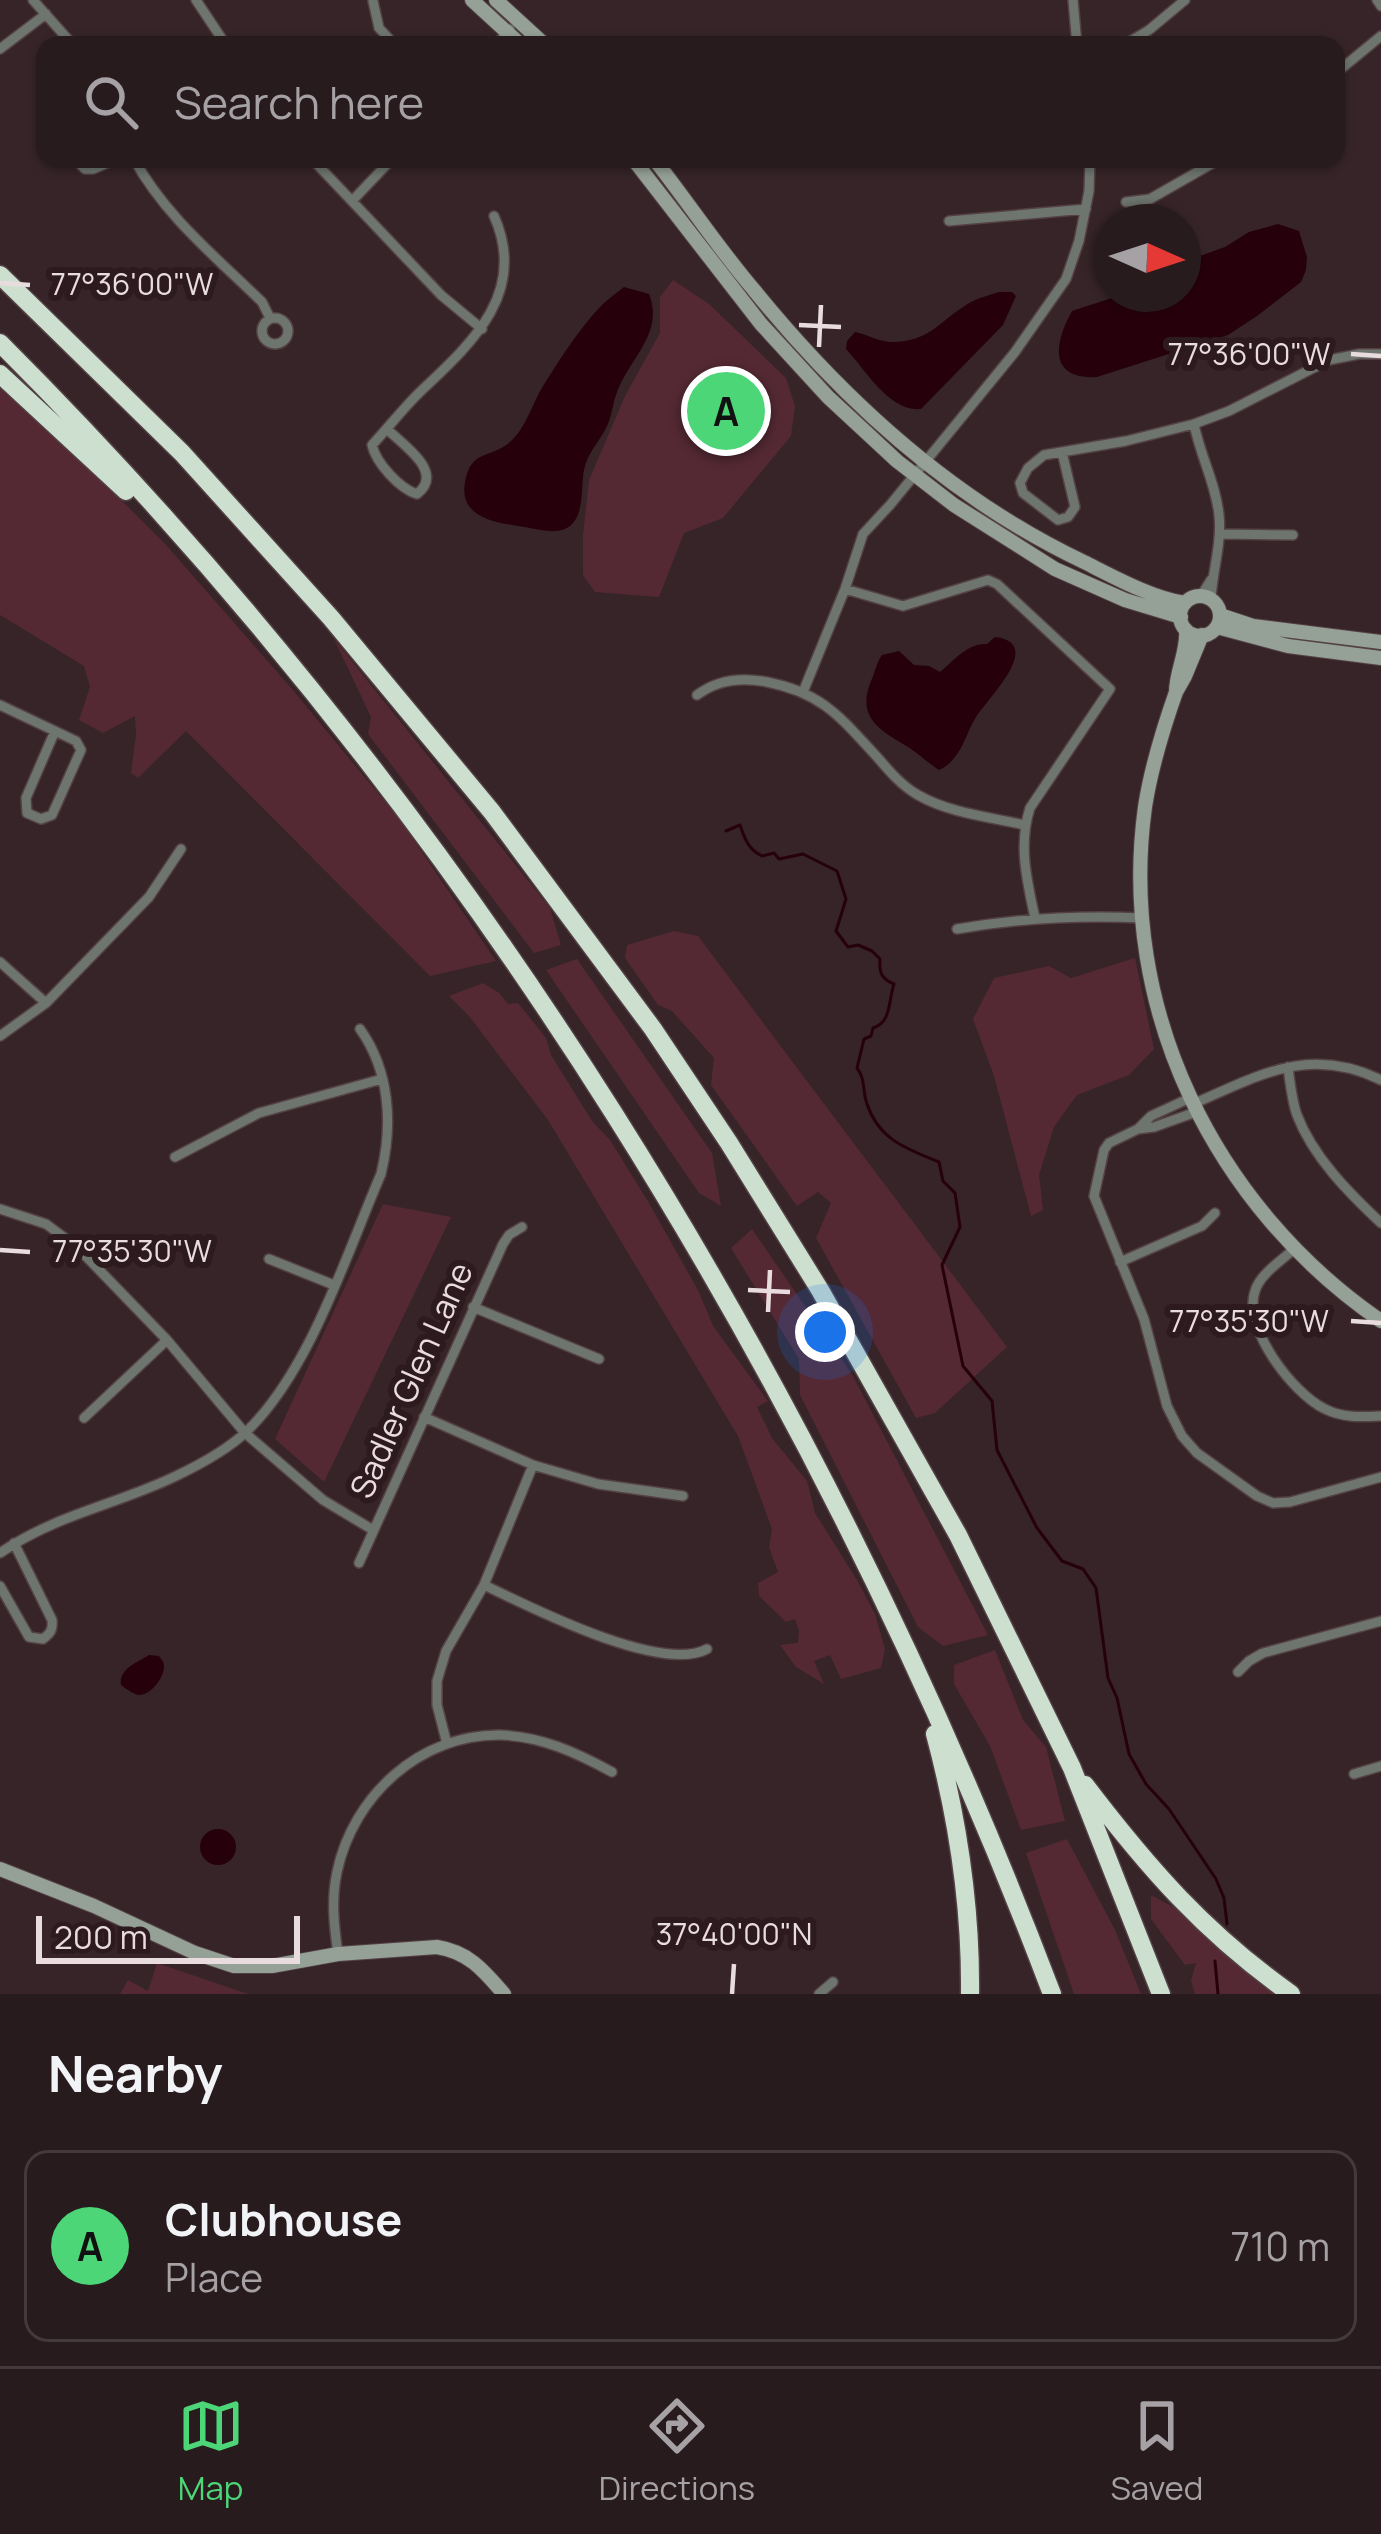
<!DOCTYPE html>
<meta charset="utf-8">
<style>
body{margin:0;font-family:Manrope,sans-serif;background:#302427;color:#f1f3f6}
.compass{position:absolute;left:1093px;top:204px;width:108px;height:108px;border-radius:50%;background:#281b1e;box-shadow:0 3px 9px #0004;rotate:93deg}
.scale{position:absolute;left:36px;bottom:30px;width:264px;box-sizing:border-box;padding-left:12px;border:6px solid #e9dcdf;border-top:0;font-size:33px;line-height:42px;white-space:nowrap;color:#e9dcdf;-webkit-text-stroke:9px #2c1a1e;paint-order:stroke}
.you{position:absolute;left:825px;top:1332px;width:42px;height:42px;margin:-30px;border:9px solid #fff;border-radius:50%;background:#1a73e8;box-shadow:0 0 0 18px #1a73e833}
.badge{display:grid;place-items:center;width:78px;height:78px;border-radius:50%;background:#4cd677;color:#111;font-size:39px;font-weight:700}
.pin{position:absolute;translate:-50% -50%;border:6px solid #fff;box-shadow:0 3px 12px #0006}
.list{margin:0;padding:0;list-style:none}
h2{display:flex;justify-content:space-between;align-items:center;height:156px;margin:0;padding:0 48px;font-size:51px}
h2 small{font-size:39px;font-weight:400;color:#a5a1a4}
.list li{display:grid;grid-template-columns:78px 1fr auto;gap:36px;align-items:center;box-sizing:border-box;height:192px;margin:0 24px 24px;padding:0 24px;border:3px solid #44393c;border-radius:24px}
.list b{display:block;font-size:45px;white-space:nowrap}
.list p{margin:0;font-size:39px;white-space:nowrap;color:#a5a1a4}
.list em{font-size:39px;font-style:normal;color:#a5a1a4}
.icon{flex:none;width:66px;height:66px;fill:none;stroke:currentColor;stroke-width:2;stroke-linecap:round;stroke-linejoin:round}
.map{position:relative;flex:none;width:1381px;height:1994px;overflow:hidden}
.search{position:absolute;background:#281b1e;box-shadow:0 3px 9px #0004;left:36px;right:36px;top:36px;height:132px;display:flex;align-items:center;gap:30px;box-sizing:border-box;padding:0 42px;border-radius:24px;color:#a5a1a4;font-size:45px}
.sheet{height:372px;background:#281b1e}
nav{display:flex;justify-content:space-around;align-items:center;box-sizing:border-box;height:168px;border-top:3px solid #44393c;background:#281b1e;font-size:33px;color:#a5a1a4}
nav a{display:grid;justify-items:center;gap:6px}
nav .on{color:#4cd677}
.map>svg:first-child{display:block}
</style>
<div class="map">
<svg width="1381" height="1994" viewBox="0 0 1381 1994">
<rect width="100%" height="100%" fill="#362428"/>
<path fill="#542934" d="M 673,280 L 709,304 L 786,378 L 795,406 L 791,436 L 723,518 L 684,533 L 659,597 L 595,592 L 583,575 L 583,535 L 589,480 L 625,396 L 660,333 L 660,297 Z
M 0,388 L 82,461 L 166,545 L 292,689 L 400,820 L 496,961 L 430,976 L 186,731 L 138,778 L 131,773 L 136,734 L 135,716 L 103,733 L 79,720 L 90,687 L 84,666 L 0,615 Z
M 334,639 L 550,908 L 561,945 L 534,953 L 368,734 L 371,717 Z
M 674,931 L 698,936 L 1007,1347 L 935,1413 L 916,1418 L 816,1238 L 831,1203 L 818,1192 L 797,1206 L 711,1085 L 714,1058 L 672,1011 L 658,1005 L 625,958 L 627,945 Z
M 1135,958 L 1154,1049 L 1129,1075 L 1077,1095 L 1054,1127 L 1039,1175 L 1043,1210 L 1031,1216 L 994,1076 L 973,1019 L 994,978 L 1049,966 L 1071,978 Z
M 577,959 L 712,1153 L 721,1206 L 699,1193 L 546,970 Z
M 483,983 L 499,993 L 508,1004 L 518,1003 L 546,1038 L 551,1055 L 592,1121 L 610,1140 L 649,1203 L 699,1292 L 713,1326 L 768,1401 L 757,1407 L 772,1438 L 807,1481 L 815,1513 L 857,1580 L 875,1614 L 885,1649 L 881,1668 L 841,1679 L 830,1655 L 814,1661 L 824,1684 L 796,1667 L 780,1645 L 798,1643 L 799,1631 L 795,1619 L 786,1622 L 759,1596 L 758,1583 L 778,1572 L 769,1547 L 772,1529 L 738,1436 L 548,1120 L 469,1016 L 449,996 Z
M 383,1204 L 451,1217 L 324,1482 L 275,1439 Z
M 752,1229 L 853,1376 L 988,1635 L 943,1646 L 918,1627 L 800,1395 L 799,1359 L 731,1248 Z
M 995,1650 L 1023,1720 L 1046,1747 L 1065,1821 L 1021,1830 L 990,1746 L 954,1684 L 954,1665 Z
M 1067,1839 L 1115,1930 L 1141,1994 L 1074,1994 L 1026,1853 Z
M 1151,1895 L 1175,1908 L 1279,1994 L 1195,1994 L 1191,1981 L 1196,1963 L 1185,1965 L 1151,1919 Z
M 157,1963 L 248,1994 L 120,1994 L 128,1980 L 148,1991 Z"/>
<path fill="#26000b" d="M 1278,224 L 1299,231 L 1307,257 L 1306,270 L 1301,282 L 1257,316 L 1228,335 L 1097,377 C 1048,380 1054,343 1072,311 L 1124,294 L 1183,294 L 1183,262 L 1225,247 L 1249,232 Z
M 624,287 L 649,294 C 665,334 628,359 616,395 C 612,406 612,418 605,430 C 597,445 588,452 584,470 C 581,485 584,511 573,523 C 563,535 544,531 530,528 C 504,523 458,522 465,482 C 471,449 490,459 510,442 C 526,428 532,404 543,386 C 560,359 580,327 603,304 C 609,298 617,293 624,287 Z
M 999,292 L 1012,292 L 1016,296 L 1003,325 L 921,409 C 889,412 866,370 846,349 L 847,341 L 855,332 C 869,335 879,342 893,342 C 929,341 937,324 963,307 C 974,299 986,296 999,292 Z
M 995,637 C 1046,643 987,699 976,717 C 964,737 961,760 939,770 C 928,763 919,754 908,747 C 880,730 856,718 871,681 C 875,672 876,664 882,655 L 899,651 L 914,665 L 929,666 L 940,672 C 955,660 967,643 987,644 Z
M 149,1655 L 159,1656 C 161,1659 164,1662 164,1665 C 165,1677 151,1695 139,1695 C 133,1694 125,1688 121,1685 C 119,1669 136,1663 149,1655 Z
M200 1847a18 18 0 1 1 36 0a18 18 0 1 1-36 0Z"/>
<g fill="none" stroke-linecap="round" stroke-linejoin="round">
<path stroke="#26000b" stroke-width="3" d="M 726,831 L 740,825 C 745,839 748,849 762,856 L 774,853 L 779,859 L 803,854 L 837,871 L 846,899 L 836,931 L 848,947 L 858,945 L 872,951 L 880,959 C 879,972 881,979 894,984 C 888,1001 892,1022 873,1028 L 871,1036 L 864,1039 L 857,1068 C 866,1080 862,1090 867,1104 C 879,1140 907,1149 939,1162 L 943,1181 L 955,1193 L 960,1227 L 942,1265 L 963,1366 L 992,1401 L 997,1450 L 1037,1528 L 1062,1561 L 1083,1569 L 1096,1588 L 1108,1678 L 1117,1698 L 1129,1754 L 1146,1784 L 1169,1809 L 1216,1879 L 1224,1898 L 1227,1924
M 1215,1961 L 1218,1994"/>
<defs>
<path id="street" d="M 33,0 L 73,45
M 196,0 L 226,45
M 1073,0 L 1077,45
M 1377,0 L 1381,6
M 373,1 L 379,28 L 395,45
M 496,45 L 510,29
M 1124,45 L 1149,30 L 1185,0
M 0,49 L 46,14
M 1336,73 L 1381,36
M 75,159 L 85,169 L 93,169 L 117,159
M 134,159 C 165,216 216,257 262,302 L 270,318
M 312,159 L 441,295 L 482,329
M 352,201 L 392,159
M 1126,202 L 1150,199 L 1220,159
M 949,221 L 1086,209
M262 331a13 13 0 1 1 26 0a13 13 0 1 1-26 0Z
M 1194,424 C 1200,455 1216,484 1219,515 C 1222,544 1212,572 1211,600
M 387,429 C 404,446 445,472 417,494 C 400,489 376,463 372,445 C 389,427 404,407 422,390 C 473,342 528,292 494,216
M 1062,452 L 1075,507 L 1068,517 L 1058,520 L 1023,493 L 1020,483 L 1028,468 L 1044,455 L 1126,441 L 1194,424 L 1229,411 L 1329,360 L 1359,354 L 1381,354
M 1220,534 L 1293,535
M 845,589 L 903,606 L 988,580 L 997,584 L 1110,689 L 1030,808 C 1018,845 1027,881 1035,918
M 1201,596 L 1211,580
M 803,692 L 845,589 L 863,534 L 890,505 L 1015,352 L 1066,279 L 1079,241 L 1089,191 L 1090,159
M 697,695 C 718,679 742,677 767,682 C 823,693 841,718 878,758 C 890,772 902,786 918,795 C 949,813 990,817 1025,825
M 0,705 L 76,741 L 81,750 L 52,815 L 41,819 L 27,813 L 26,798 L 55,731
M 957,929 C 1019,918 1080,915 1143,918
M 0,962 L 46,1003
M 0,1036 L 46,1003 L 149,897 L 181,849
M 1288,1067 C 1290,1083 1292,1101 1297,1115 C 1313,1157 1349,1193 1381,1223
M 1190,1098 L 1151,1116 L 1138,1129 L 1154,1127 L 1196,1112
M 1193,1104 C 1260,1075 1309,1045 1381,1080
M 1138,1129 L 1109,1143 L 1104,1150 L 1094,1196 L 1144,1319 L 1167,1406 L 1182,1436 L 1197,1453 L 1257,1496 L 1273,1503 L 1290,1502 L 1381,1477
M 175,1157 L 259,1113 L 382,1079
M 0,1209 L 46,1224 L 77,1247 L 167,1340 L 245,1433 L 323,1500 L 373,1530
M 1294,1249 C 1281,1261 1260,1274 1255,1291 C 1242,1327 1293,1394 1325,1409 C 1343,1418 1361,1417 1381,1416
M 269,1259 L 334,1285
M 1120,1262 L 1202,1226 L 1215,1213
M 473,1307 L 599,1359
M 424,1417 L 533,1465 L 598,1484 L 683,1496
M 84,1418 L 167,1340
M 0,1553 C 57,1514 116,1505 176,1476 C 199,1465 227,1450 246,1432 C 310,1371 346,1255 381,1174 C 393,1125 390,1071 360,1029
M 359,1563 L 503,1244 L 509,1235 L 522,1227
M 484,1585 C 530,1607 661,1674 707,1649
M 0,1586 L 29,1637 L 43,1639 C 51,1633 53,1629 52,1620 L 14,1543
M 1238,1672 L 1249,1661 L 1263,1653 L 1381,1621
M 447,1744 L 437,1705 L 437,1681 L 446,1651 L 484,1585 L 533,1465
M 1354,1774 L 1381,1766
M 338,1954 C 334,1926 331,1900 337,1872 C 353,1796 420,1734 500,1735 C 541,1736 577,1753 612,1772
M 819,1994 L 833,1982"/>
<path id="secondary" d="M 472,0 L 521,45
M 496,0 L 545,45
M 633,159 L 761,324 L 828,397 L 897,461 L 954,505 L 1055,569 L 1125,600 L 1181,617
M 654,159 C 688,202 718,248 754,290 C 845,402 953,500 1084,562 C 1114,577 1152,598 1185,603
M1180 616a20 20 0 1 1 40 0a20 20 0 1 1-40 0Z
M 1220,615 L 1253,626 L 1381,642
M 1217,627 L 1288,646 L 1381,658
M 1186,630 C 1188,651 1176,671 1176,692 L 1185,676 L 1202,635
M 1176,692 C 1163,729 1151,768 1145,807 C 1117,1009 1215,1207 1381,1321
M 0,1869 L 94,1906 L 195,1953 L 234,1966 L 272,1966 L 338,1954 L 437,1947 C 469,1952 484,1971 504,1994"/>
<path id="highway" d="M 0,275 L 182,453 L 331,618 L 492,812 L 653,1029 L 729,1143 L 820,1290 L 958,1535 L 1072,1768 L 1161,1994
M 0,343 C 466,809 819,1379 1052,1994
M 0,374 L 126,491
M 935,1734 C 958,1820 971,1905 970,1994
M 1085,1785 C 1149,1869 1205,1933 1291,1994"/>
</defs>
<use href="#street" stroke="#534145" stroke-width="12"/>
<use href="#secondary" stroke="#534145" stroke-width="16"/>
<use href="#highway" stroke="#534145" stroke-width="21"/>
<use href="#street" stroke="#6e756f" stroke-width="9"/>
<use href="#secondary" stroke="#95a096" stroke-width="14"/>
<use href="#highway" stroke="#cde0d0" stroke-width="18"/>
</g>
<path fill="none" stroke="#e9dcdf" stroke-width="4.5" d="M 0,283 L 30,285M 799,325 L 841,327M 819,347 L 821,305M 1351,354 L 1381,356M 0,1250 L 30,1252M 748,1290 L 790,1292M 768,1312 L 770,1270M 1351,1321 L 1381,1323M 732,1994 L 734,1964"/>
<g text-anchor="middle" stroke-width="12" stroke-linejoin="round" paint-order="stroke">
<g font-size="33" fill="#e9dcdf" stroke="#2c1a1e">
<text transform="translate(411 1380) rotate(-66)" y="12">Sadler Glen Lane</text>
</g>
</g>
<g font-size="30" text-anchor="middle" fill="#e9dcdf" stroke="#2c1a1e" stroke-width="12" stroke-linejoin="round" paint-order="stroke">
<text x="132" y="295">77°36'00"W</text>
<text x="1249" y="365">77°36'00"W</text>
<text x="132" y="1262">77°35'30"W</text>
<text x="1249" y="1332">77°35'30"W</text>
<text x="734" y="1945">37°40'00"N</text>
</g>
</svg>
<svg class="compass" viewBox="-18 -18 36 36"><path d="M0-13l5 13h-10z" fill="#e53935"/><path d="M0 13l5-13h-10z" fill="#a5a1a4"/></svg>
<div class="scale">200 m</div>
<div class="you"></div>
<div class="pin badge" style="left:726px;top:411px">A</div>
<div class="search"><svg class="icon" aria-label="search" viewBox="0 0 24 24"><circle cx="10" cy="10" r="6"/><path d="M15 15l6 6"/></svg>Search here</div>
</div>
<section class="sheet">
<h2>Nearby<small></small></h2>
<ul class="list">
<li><span class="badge">A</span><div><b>Clubhouse</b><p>Place</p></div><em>710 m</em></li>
</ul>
</section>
<nav>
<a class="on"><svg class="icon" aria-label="map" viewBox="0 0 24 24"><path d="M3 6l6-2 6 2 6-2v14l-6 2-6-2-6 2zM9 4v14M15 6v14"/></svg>Map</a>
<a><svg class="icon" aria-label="directions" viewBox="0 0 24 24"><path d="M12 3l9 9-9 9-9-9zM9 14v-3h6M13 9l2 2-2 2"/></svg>Directions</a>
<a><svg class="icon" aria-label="saved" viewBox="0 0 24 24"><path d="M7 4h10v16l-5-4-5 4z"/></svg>Saved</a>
</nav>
